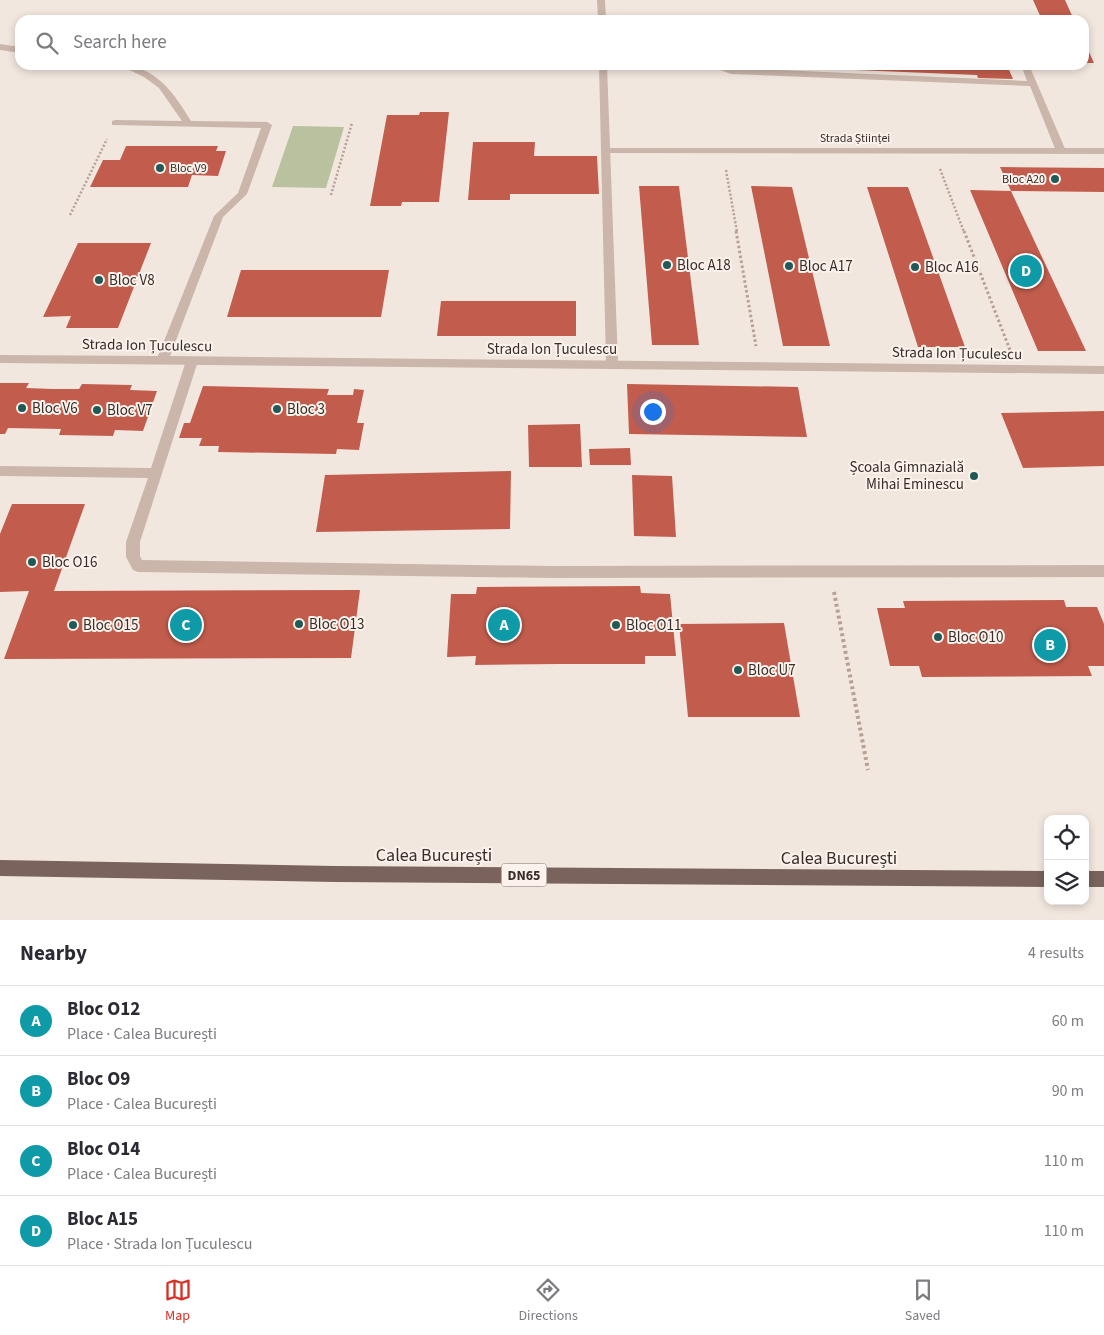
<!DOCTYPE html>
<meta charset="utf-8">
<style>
body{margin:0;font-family:"Source Sans 3",sans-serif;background:#f2f2f3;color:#2b2b33}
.controls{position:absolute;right:15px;bottom:15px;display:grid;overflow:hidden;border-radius:10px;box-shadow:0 2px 8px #0003}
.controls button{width:45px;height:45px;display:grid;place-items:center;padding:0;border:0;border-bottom:1px solid #e1e1e2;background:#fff;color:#2b2b33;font:25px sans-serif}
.you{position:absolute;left:652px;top:411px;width:18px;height:18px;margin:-12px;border:4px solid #fff;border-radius:50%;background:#1a73e8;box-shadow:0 0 0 8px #1a73e833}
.badge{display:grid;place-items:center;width:32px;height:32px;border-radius:50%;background:#d93025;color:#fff;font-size:16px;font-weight:700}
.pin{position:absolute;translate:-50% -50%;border:2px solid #fff;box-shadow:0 1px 5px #0006}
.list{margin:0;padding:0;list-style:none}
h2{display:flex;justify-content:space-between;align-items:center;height:65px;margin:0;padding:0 20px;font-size:21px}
h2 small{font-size:16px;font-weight:400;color:#7c7c81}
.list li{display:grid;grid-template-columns:32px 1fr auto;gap:15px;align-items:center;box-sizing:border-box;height:70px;padding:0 20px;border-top:1px solid #e1e1e2}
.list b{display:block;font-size:19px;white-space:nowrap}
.list p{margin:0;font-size:16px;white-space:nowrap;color:#7c7c81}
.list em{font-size:16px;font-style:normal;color:#7c7c81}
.icon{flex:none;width:28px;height:28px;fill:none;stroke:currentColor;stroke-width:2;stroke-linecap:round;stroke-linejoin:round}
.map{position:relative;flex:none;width:1104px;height:920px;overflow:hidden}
.search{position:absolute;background:#fff;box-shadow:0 2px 8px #0003;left:15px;right:15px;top:15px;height:55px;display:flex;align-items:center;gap:12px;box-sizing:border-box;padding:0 18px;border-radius:15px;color:#7c7c81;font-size:19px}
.sheet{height:345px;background:#fff}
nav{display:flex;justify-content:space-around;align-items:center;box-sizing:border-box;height:70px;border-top:1px solid #e1e1e2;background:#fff;font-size:14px;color:#7c7c81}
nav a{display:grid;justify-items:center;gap:2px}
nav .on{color:#d93025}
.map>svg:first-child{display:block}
</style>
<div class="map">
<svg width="1104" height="920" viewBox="0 0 1104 920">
<rect width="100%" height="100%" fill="#f2e7df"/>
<path fill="#b9c19f" d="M 293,126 L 344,127 L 326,188 L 272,187 Z"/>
<path fill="#c25d4d" d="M 1033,0 L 1065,0 L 1074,20 L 1042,20 Z
M 1084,41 L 1094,63 L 1084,63 Z
M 723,65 L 756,65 L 757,68 L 723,67 Z
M 782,65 L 1007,65 L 1013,79 L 978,78 L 977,75 L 782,67 Z
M 420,112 L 449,112 L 439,202 L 402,202 L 401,206 L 370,206 L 387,115 L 419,115 Z
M 473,142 L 535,142 L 534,156 L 597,156 L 599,194 L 510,194 L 510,200 L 468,200 Z
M 126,146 L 218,146 L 216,151 L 226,151 L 218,176 L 192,175 L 188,187 L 90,187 L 103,160 L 120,160 Z
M 1000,167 L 1104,168 L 1104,192 L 1011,191 Z
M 639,186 L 679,186 L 699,345 L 652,345 Z
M 751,186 L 792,187 L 830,346 L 783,346 Z
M 867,187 L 908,187 L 965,347 L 918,347 Z
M 970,190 L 1011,191 L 1086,351 L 1038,351 Z
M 78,243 L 151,243 L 118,328 L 66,328 L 71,316 L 43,317 Z
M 241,270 L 389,270 L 381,317 L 227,317 Z
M 441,301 L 576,301 L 576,336 L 437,336 Z
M 0,383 L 29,383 L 26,388 L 53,389 L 79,389 L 82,384 L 132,385 L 130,390 L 157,391 L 143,431 L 115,430 L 113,436 L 59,435 L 61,429 L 8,428 L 5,434 L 0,434 Z
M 627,384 L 798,387 L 807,437 L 629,434 Z
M 203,386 L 329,389 L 327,395 L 353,395 L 354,389 L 364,390 L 357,423 L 364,423 L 359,450 L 337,449 L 336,454 L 218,452 L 219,446 L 199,446 L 202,438 L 179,438 L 184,423 L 190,423 Z
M 1104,411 L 1104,466 L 1023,468 L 1001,413 Z
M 580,424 L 582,467 L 529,467 L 528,425 Z
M 630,448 L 631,465 L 590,465 L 589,449 Z
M 511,471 L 510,529 L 316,532 L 325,475 Z
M 632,475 L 672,476 L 676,537 L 634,536 Z
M 12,504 L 85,504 L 54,591 L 360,590 L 351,658 L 4,659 L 29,591 L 0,592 L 0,534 Z
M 640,586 L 641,593 L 670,594 L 676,656 L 645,656 L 645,664 L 559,664 L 475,665 L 476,656 L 447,657 L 451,594 L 476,594 L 477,587 Z
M 1064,600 L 1066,607 L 1097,607 L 1104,624 L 1104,666 L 1088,666 L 1092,676 L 922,677 L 919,666 L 890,666 L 877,608 L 905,608 L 903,601 Z
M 784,623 L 800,717 L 688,717 L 679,624 Z"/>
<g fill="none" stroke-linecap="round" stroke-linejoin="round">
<path stroke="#b6a095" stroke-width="2.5" stroke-dasharray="2 2" stroke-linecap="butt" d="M 940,169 L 964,232
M 726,170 L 737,232
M 331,195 L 352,123
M 70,215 L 107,139"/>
<path stroke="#b6a095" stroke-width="3" stroke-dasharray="2.5 2.5" stroke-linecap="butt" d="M 736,231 L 756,346
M 964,231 L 1010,350"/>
<path stroke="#b6a095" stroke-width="4" stroke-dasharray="3 3" stroke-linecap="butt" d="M 834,592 L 868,770"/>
<path fill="#cab6ab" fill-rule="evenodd" d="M 597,0 L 605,0 L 606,20 L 598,20 Z
M 599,65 L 607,65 L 618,364 L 612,368 L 606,364 Z
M 707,65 L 720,65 L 732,68 L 1027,81 L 1021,65 L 1029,65 L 1066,151 L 1061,154 L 1056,151 L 1030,86 L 731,74 Z
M 192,357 L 198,361 L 140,542 L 140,556 L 142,560 L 552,566 L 1104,565 L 1104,577 L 552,578 L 138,572 L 133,570 L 126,557 L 126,542 L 148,478 L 0,476 L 0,466 L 151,468 L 186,361 Z"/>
<path fill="#cab6ab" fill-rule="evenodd" d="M 0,44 L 20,47 L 20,53 L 0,50 Z
M 119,65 C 155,65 174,93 191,121 L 267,122 L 272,125 L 247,194 L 223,217 L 170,356 L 1104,366 L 1104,374 L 0,363 L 0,355 L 158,356 L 214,216 L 238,193 L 261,128 L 112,125 L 112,121 L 115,120 L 182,121 L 159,88 L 144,77 Z
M 606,148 L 1104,148 L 1104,154 L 603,153 L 603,149 Z"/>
<path fill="#79635c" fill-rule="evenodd" d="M 0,860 L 335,866 L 1048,871 L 1048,887 L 335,882 L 0,876 Z
M 1085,871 L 1104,871 L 1104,887 L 1085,887 Z"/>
</g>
<g fill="#215956" stroke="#faf2eb" stroke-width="2">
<circle cx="160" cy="168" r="5"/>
<circle cx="1055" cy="179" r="5"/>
<circle cx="667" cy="265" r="5"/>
<circle cx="789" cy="266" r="5"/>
<circle cx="915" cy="267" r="5"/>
<circle cx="99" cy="280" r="5"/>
<circle cx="22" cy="408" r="5"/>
<circle cx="277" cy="409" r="5"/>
<circle cx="97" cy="410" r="5"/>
<circle cx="974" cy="476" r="5"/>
<circle cx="32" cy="562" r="5"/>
<circle cx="299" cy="624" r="5"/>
<circle cx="73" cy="625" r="5"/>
<circle cx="616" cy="625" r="5"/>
<circle cx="938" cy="637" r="5"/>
<circle cx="738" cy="670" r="5"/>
</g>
<g text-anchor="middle" stroke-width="4" stroke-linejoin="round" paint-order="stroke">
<g font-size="12" fill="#382d2a" stroke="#faf2eb">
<text x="855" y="142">Strada Științei</text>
</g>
<g font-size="12" fill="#382d2a" stroke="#faf2eb" text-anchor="start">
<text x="170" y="172">Bloc V9</text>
<text x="1045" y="183" text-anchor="end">Bloc A20</text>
</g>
<rect fill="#faf2eb" stroke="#726864" stroke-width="1" x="501.5" y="863.5" width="45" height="23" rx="4"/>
<g font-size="14" font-weight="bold" fill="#382d2a">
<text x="524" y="880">DN65</text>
</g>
<g font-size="15" fill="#382d2a" stroke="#faf2eb" text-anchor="start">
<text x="677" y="270">Bloc A18</text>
<text x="799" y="271">Bloc A17</text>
<text x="925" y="272">Bloc A16</text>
<text x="109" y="285">Bloc V8</text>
<text x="32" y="413">Bloc V6</text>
<text x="287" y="414">Bloc 3</text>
<text x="107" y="415">Bloc V7</text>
<text x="964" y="472" text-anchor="end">Școala Gimnazială<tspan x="964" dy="17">Mihai Eminescu</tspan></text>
<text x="42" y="567">Bloc O16</text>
<text x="309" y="629">Bloc O13</text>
<text x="83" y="630">Bloc O15</text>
<text x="626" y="630">Bloc O11</text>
<text x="948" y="642">Bloc O10</text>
<text x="748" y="675">Bloc U7</text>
</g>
<g font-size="15" fill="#382d2a" stroke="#faf2eb">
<text transform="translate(147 345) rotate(1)" y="5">Strada Ion Țuculescu</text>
<text x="552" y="354">Strada Ion Țuculescu</text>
<text transform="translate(957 353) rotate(1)" y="5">Strada Ion Țuculescu</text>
</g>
<g font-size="18" fill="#382d2a" stroke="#faf2eb">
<text x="434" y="861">Calea București</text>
<text x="839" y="864">Calea București</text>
</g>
</g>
</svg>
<div class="controls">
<button><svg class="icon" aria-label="locate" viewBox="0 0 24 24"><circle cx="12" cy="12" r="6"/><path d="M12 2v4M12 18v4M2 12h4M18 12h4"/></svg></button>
<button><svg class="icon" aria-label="layers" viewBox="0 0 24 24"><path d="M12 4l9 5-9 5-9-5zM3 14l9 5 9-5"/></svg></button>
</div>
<div class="you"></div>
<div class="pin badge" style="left:504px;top:625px;background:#0f9aa8">A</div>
<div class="pin badge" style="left:1050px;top:645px;background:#0f9aa8">B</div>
<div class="pin badge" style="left:186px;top:625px;background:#0f9aa8">C</div>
<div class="pin badge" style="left:1026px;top:271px;background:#0f9aa8">D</div>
<div class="search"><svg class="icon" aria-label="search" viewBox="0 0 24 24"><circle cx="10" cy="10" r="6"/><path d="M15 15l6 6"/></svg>Search here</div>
</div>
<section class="sheet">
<h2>Nearby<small>4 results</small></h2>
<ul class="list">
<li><span class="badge" style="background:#0f9aa8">A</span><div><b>Bloc O12</b><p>Place · Calea București</p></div><em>60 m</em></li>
<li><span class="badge" style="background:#0f9aa8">B</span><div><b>Bloc O9</b><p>Place · Calea București</p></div><em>90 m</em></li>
<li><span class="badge" style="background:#0f9aa8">C</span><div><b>Bloc O14</b><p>Place · Calea București</p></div><em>110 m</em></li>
<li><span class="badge" style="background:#0f9aa8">D</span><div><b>Bloc A15</b><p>Place · Strada Ion Țuculescu</p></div><em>110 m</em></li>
</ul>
</section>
<nav>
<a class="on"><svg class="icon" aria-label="map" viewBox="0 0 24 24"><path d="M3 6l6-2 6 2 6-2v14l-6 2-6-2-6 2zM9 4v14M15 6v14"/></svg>Map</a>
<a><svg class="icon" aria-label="directions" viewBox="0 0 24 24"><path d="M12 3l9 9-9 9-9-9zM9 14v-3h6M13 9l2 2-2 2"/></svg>Directions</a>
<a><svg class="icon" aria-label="saved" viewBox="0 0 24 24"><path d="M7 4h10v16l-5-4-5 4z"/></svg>Saved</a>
</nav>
